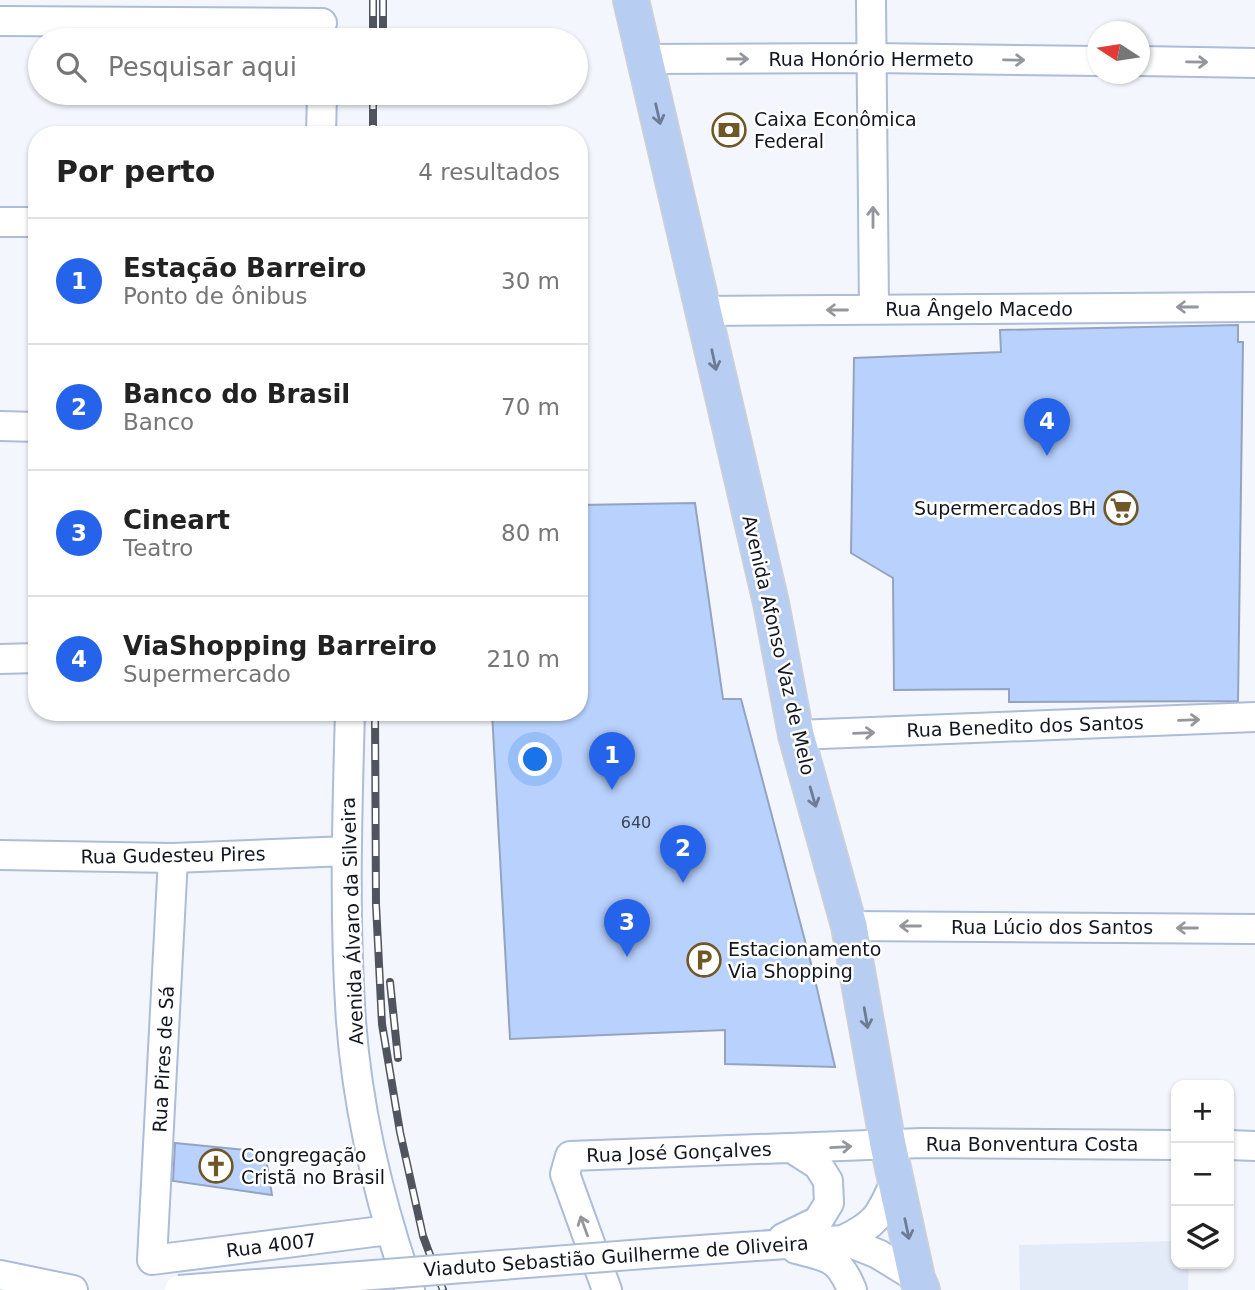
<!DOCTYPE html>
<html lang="pt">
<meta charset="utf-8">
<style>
body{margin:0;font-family:"DejaVu Sans",sans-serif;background:#f6f6f6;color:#222}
.controls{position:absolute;right:21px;bottom:21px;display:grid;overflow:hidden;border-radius:14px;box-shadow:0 2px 5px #0004}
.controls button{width:63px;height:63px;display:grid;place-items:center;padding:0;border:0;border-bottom:2px solid #e0e0e0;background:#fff;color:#222;font:35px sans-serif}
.compass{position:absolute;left:1087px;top:21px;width:63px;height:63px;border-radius:50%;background:#fff;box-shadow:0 2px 5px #0004;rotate:282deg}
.you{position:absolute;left:536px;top:760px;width:24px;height:24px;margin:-18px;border:5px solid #fff;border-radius:50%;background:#1a73e8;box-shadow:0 0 0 10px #1a73e833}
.badge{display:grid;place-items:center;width:46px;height:46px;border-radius:50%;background:#2563eb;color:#fff;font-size:23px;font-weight:700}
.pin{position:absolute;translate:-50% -58px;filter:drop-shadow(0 2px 4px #0008)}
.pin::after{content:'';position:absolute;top:37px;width:24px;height:21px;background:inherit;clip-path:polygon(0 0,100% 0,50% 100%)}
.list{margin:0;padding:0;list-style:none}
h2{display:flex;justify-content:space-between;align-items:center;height:91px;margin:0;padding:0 28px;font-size:30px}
h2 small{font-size:23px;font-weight:400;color:#767676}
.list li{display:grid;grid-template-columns:46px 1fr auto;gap:21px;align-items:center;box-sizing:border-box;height:126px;padding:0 28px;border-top:2px solid #e0e0e0}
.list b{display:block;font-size:26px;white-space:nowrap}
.list p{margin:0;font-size:23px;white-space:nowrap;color:#767676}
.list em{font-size:23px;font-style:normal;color:#767676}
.icon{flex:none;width:38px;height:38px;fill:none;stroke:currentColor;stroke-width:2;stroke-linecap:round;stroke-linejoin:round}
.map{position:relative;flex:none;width:1255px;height:1290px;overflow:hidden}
.search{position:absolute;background:#fff;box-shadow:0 2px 5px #0004;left:28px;top:28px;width:560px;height:77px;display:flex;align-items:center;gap:18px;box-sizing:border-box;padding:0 24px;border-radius:38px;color:#767676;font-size:26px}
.panel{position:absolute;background:#fff;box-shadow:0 2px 5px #0004;left:28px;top:126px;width:560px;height:595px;border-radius:28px}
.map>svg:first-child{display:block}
</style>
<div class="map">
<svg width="1255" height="1290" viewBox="0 0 1255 1290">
<rect width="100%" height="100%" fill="#f3f6fc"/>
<path fill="#e3ebf9" d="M 1176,1241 L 1176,1264 L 1189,1264 L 1188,1290 L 1020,1290 L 1019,1245 Z"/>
<path fill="#b8d1fd" stroke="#94a3bf" stroke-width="2" d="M 1238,325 L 1238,342 L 1243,342 L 1238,701 L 1009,702 L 1009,689 L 894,690 L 893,578 L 851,553 L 854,358 L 1001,352 L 1000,330 Z
M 695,503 L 723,699 L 741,699 L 813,971 L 835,1067 L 725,1064 L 725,1030 L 510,1039 L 492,712 L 579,712 L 579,505 Z
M 175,1143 L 265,1152 L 272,1195 L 173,1181 Z"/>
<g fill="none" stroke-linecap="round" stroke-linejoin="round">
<defs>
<path id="minor" d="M 871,0 L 874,309
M 0,21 L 322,23
M 645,59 L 872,58 L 1098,61
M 1140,61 L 1255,63
M 321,135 L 322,93
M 0,222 L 37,222
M 703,311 L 1255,307
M 0,426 L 37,427
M 0,659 L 37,658
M 350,712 C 347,815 344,918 351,1021 C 358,1112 380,1204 410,1290
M 796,735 L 1255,717
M 0,855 L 173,858 L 347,851
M 173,858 L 152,1260 L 389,1230
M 849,926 L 1255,929
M 1229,1145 L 1255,1146
M 783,1238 L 818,1221 L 829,1203 L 828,1181 L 818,1165 L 793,1149
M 843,1240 L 878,1254 L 917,1278
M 796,1249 C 828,1257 839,1257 852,1290
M 657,1253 L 843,1240 C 879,1223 880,1214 896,1180
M 0,1275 L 73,1290
M 607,1290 L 565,1174 L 570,1156 L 922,1143 L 1176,1145"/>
<path id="major" d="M 631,0 L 771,603 L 796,735 L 849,926 L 888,1145 L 917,1278 L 922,1290"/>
</defs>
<use href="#minor" stroke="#acbcd9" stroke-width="32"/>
<use href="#major" stroke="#cfd0d2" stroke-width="38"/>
<use href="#minor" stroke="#fff" stroke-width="28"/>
<use href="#major" stroke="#b8cdf2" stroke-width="35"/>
<defs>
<path id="rail" d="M 373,0 L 373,40
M 383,0 L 383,40
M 373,93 L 373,135
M 375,712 L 376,904 L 382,1024 L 400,1132 L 423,1236 L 443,1290
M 390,982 L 398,1058"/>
</defs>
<use href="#rail" stroke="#50545d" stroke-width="8"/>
<use href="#rail" stroke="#fff" stroke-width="5" stroke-dasharray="16" stroke-linecap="butt"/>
<defs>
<path id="minor-bridge" d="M 179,1290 L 657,1253"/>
</defs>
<use href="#minor-bridge" stroke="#acbcd9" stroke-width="32" stroke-linecap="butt"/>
<use href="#minor-bridge" stroke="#fff" stroke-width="28"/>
</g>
<defs><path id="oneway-shaft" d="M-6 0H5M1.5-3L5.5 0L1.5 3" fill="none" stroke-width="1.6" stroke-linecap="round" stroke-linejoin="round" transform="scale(1.75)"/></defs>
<g stroke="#94969b">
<use href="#oneway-shaft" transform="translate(738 59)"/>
<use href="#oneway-shaft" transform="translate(1014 60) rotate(1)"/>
<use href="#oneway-shaft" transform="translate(1197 62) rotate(1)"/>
<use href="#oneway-shaft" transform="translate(873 217) rotate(-90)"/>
<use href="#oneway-shaft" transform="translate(1187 307) rotate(180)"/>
<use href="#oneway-shaft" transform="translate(837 310) rotate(180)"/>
<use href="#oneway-shaft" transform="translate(1189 720) rotate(-2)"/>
<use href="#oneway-shaft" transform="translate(864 733) rotate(-2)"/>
<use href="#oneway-shaft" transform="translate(910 926) rotate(-180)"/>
<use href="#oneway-shaft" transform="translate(1187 928) rotate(-180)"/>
<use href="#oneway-shaft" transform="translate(841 1147) rotate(-3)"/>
<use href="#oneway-shaft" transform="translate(584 1226) rotate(-110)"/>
</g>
<g stroke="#6d7b94">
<use href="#oneway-shaft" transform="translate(658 114) rotate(77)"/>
<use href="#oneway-shaft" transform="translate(714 360) rotate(78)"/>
<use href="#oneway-shaft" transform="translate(813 797) rotate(74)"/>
<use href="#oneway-shaft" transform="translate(866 1018) rotate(80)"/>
<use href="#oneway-shaft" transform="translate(907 1229) rotate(78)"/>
</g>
<defs>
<symbol id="bank-ring" viewBox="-11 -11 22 22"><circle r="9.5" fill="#fff" stroke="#6f5728" stroke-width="1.5"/><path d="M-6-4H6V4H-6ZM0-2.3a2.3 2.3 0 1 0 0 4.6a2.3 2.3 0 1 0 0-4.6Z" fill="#6f5728"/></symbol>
<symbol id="supermarket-ring" viewBox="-11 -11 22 22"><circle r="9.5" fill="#fff" stroke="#6f5728" stroke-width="1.5"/><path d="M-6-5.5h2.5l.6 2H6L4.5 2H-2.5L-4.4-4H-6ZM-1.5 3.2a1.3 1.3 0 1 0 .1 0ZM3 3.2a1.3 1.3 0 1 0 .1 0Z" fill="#6f5728"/></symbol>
<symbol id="parking-ring" viewBox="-11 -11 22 22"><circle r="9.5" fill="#fff" stroke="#6f5728" stroke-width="1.5"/><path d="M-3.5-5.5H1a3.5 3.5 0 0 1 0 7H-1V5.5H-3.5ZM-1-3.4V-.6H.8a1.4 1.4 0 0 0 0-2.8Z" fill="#6f5728"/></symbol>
<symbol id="church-ring" viewBox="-11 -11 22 22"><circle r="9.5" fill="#fff" stroke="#6f5728" stroke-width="1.5"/><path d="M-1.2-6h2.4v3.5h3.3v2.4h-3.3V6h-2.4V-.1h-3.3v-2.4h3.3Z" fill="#6f5728"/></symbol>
</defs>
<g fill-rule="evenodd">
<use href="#bank-ring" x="710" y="111" width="38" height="38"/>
<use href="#supermarket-ring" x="1102" y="489" width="38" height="38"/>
<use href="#parking-ring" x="685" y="941" width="38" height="38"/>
<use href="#church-ring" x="197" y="1147" width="38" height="38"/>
</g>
<g text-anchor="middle" stroke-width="5" stroke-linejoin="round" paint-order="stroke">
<g font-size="16" fill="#3b4557">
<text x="636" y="828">640</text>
</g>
<g font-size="19" fill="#111620" stroke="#fff">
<text x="871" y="66">Rua Honório Hermeto</text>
<text x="979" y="316">Rua Ângelo Macedo</text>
<text transform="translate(779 645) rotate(77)" y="7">Avenida Afonso Vaz de Melo</text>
<text transform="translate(1025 726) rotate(-2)" y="7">Rua Benedito dos Santos</text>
<text transform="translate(173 855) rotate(-1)" y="7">Rua Gudesteu Pires</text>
<text transform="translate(352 921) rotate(-92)" y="7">Avenida Álvaro da Silveira</text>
<text x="1052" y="934">Rua Lúcio dos Santos</text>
<text transform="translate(163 1059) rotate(-87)" y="7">Rua Pires de Sá</text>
<text x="1032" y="1151">Rua Bonventura Costa</text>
<text transform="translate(679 1152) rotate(-2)" y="7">Rua José Gonçalves</text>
<text transform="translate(271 1245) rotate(-7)" y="7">Rua 4007</text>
<text transform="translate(616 1256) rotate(-4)" y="7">Viaduto Sebastião Guilherme de Oliveira</text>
</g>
<g font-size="19" fill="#111620" stroke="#fff" text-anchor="start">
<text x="754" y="126">Caixa Econômica<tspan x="754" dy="22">Federal</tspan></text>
<text x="1096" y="515" text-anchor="end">Supermercados BH</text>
<text x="728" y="956">Estacionamento<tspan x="728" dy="22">Via Shopping</tspan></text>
<text x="241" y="1162">Congregação<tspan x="241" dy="22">Cristã no Brasil</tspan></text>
</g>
</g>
</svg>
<div class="controls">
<button>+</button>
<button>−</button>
<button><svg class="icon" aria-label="layers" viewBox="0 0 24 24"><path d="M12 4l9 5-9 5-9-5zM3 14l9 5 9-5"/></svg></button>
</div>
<svg class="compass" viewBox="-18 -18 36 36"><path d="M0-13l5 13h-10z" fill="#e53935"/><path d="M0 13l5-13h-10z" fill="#767676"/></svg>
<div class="you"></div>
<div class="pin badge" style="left:612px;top:790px">1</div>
<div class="pin badge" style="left:683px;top:883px">2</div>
<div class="pin badge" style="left:627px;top:957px">3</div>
<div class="pin badge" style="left:1047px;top:456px">4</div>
<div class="search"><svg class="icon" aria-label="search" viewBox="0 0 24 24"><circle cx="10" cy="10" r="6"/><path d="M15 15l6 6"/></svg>Pesquisar aqui</div>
<section class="panel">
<h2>Por perto<small>4 resultados</small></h2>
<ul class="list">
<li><span class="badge">1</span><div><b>Estação Barreiro</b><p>Ponto de ônibus</p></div><em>30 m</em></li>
<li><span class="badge">2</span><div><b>Banco do Brasil</b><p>Banco</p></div><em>70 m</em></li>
<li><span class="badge">3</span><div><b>Cineart</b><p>Teatro</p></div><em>80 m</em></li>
<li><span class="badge">4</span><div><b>ViaShopping Barreiro</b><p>Supermercado</p></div><em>210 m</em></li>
</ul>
</section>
</div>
